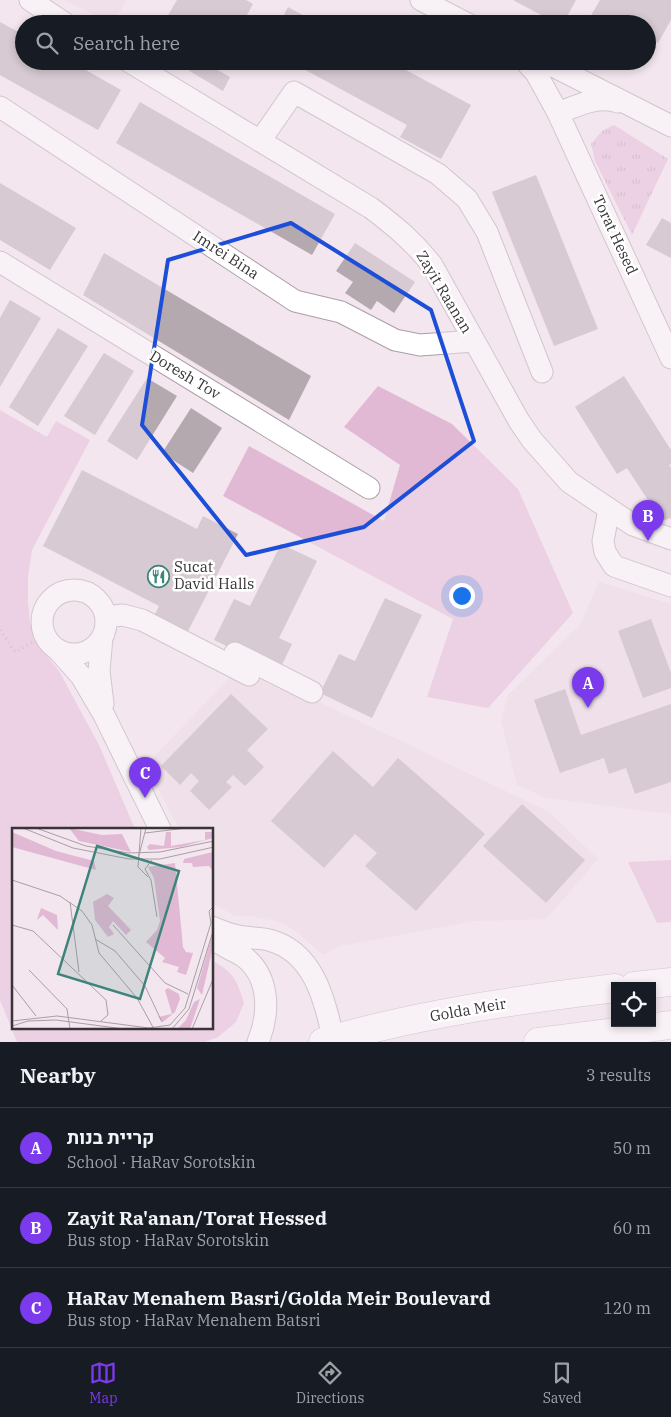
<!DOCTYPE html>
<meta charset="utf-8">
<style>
body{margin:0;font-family:"IBM Plex Serif",Heebo,serif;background:#242831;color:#f1f3f6}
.controls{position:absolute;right:15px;bottom:15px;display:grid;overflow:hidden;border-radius:0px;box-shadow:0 2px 8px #0003}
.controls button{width:45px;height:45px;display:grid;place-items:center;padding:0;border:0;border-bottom:1px solid #363941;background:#171b24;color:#f1f3f6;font:25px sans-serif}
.you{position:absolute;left:461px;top:595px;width:18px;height:18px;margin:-12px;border:4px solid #fff;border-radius:50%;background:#1a73e8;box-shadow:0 0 0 8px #1a73e833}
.badge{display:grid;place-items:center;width:32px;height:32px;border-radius:50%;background:#7c3aed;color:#fff;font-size:16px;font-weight:700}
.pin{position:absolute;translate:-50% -41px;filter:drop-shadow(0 1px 2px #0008)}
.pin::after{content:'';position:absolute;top:26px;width:18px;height:15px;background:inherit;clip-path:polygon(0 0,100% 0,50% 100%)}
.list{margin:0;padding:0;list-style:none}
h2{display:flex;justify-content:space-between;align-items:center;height:65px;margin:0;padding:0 20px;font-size:21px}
h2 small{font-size:16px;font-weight:400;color:#9ea1a6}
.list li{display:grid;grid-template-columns:32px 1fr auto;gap:15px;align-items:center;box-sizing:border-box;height:80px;padding:0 20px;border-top:1px solid #363941}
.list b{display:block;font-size:19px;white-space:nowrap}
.list p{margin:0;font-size:16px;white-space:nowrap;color:#9ea1a6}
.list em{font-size:16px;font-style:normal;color:#9ea1a6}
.icon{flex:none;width:28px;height:28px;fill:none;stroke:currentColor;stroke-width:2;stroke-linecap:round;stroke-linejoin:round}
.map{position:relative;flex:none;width:671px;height:1042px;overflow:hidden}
.search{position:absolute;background:#171b24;box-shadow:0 2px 8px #0003;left:15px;right:15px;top:15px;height:55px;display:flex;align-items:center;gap:12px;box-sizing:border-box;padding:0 18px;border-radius:28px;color:#9ea1a6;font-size:19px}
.sheet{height:305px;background:#171b24}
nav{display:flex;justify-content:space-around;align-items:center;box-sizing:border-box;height:70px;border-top:1px solid #363941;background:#171b24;font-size:14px;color:#9ea1a6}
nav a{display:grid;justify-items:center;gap:2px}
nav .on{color:#7c3aed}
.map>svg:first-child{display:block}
</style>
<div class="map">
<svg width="671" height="1042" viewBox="0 0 671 1042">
<defs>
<pattern id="park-tufts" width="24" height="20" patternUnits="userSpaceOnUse" patternTransform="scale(1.25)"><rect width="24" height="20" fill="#e2b9d4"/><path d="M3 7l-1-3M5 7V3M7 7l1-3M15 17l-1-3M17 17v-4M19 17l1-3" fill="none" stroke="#b897ad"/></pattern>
</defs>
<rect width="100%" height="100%" fill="#f3e6ee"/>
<path fill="#ecd9e5" d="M 65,0 L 127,0 L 112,24 Z
M 599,582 L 671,604 L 671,814 L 546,798 L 517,785 L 501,720 L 508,695 L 580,625 Z
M 242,665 L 549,812 L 598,859 L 546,919 L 475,921 L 340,946 L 323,955 L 297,932 L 280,922 L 252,916 L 235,916 L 215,905 L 212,900 L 212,829 L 179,829 L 146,765 Z"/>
<path fill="#e2b9d4" d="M 378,386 L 452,424 L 518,489 L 573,613 L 488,708 L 427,697 L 453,619 L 223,496 L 249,446 L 384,521 L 400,465 L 344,427 Z
M 0,410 L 47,437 L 56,421 L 90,440 L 32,550 L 28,576 L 28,602 L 30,623 L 43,651 L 59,671 L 99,745 L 135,829 L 14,829 L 14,1028 L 212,1028 L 213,961 C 235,974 236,978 244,1003 L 236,1022 L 218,1037 L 205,1042 L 17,1042 L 0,1000 Z
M 671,860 L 671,922 L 657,923 L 628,862 Z"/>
<path fill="url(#park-tufts)" d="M 614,125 L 668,159 L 632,235 L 595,161 L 591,144 L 602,131 Z"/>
<path fill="#b5a9b0" d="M 177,0 L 246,0 L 253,4 L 242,24 L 163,24 Z
M 513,0 L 576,0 L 563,24 L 558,24 Z
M 600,0 L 671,0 L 671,20 L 658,43 L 647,38 L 647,24 L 586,24 Z
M 288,7 L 319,24 L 279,24 Z
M 0,22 L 24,35 L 24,61 L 70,61 L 121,90 L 98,130 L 0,75 Z
M 173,61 L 220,61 L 216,69 L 230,77 L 223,91 Z
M 289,61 L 389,61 L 471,105 L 441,159 L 400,137 L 407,125 Z
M 140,102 L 335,214 L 312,255 L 116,143 Z
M 536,175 L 598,329 L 554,346 L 492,192 Z
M 0,183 L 76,228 L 50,270 L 0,240 Z
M 662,218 L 671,223 L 671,258 L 646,245 Z
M 355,243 L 415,282 L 394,313 L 377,301 L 371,310 L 345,293 L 353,282 L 336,271 Z
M 104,253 L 311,376 L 289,420 L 83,295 Z
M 10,300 L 41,318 L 0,387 L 0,318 Z
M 58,328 L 88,346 L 38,426 L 9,407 Z
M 104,353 L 134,371 L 95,435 L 64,416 Z
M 624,376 L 671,450 L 671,464 L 669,465 L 671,468 L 671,518 L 664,520 L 655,511 L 627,468 L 617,474 L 575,407 Z
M 147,378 L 177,396 L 137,460 L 107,441 Z
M 191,408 L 222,428 L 193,473 L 162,453 Z
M 82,470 L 197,529 L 203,516 L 238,534 L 187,633 L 154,616 L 159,606 L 43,546 Z
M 281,544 L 317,561 L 279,638 L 292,644 L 279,671 L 214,640 L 234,599 L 250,606 Z
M 385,598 L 422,615 L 372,718 L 320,693 L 339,654 L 355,661 Z
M 651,619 L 671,673 L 671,688 L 643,698 L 618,631 Z
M 565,689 L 581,735 L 671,704 L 671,782 L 635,794 L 626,768 L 609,774 L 604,758 L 560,773 L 534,700 Z
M 231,694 L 268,729 L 247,750 L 264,767 L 245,786 L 233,775 L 226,782 L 232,787 L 209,810 L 190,791 L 199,781 L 191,773 L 180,785 L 161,766 Z
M 333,751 L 373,787 L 398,758 L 485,834 L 416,911 L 365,866 L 377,853 L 355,834 L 324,868 L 271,821 Z
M 522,804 L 585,860 L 546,903 L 483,846 Z"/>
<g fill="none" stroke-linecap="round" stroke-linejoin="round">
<defs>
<path id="minor" d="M 30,0 L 66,24
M 421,0 L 468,24
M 128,61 L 371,208 C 396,227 413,241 432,265 L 519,421 L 532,440 L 569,482 L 633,525 L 671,539
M 525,61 L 536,73 L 558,113 L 671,358
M 543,61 L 671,126
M 0,107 L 295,301 L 341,312 L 395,340 L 420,345 L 474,341
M 558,113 C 577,106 598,95 618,102
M 260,141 L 294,92 L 438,174 L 467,199 L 487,232 L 542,372
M 0,262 L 369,488
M 609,509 L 603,541 L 605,552 L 614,566 L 671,586
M42 622a32 32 0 1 1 64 0a32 32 0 1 1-64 0Z
M 106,617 L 123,615 L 142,620 L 249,675
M 102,637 L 99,671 L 103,704
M 58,650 L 81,676 L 104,715 L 160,829
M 235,653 L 312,692
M 212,927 C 221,931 229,934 238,936 C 248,938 259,938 269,940 C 315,952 325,1002 334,1042
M 212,938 C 221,946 233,950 243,956 C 270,976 270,1013 258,1042"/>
<path id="major" d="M 634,986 L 671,982
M 323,1042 C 418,1014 516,1000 615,988
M 538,1042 L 671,1025"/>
</defs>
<use href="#minor" stroke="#ab9fa7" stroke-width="23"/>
<use href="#major" stroke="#ab9fa7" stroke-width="29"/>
<path stroke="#a69ca2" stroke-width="3" stroke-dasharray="1 4" stroke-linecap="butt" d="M 0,630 L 15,652 L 42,637"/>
<use href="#minor" stroke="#fff" stroke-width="21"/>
<use href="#major" stroke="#fff" stroke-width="28"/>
</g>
<path d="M0 0H671V1042H0ZM 291,223 L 431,310 L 474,441 L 364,527 L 246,555 L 142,425 L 168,260 Z" fill="#f3e6ee" fill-opacity=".55" fill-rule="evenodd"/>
<path fill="none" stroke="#1d4ed8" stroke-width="4" stroke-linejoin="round" d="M 291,223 L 431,310 L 474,441 L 364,527 L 246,555 L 142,425 L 168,260 Z"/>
<defs>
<symbol id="restaurant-ring" viewBox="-11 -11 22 22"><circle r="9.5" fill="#fff" stroke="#3e847c" stroke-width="1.5"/><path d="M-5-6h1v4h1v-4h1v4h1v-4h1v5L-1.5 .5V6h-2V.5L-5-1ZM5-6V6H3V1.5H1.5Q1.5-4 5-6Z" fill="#3e847c"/></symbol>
</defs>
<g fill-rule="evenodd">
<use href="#restaurant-ring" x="146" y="564" width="25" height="25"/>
</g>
<g text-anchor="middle" stroke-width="5" stroke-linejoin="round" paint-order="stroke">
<g font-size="15" fill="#383437" stroke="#fff">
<text transform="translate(615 235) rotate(65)" y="5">Torat Hesed</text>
<text transform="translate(226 255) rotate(33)" y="5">Imrei Bina</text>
<text transform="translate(444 292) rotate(59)" y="5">Zayit Raanan</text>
<text transform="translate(185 375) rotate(31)" y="5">Doresh Tov</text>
<text transform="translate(468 1010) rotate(-10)" y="5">Golda Meir</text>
</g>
<g font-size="15" fill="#383437" stroke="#fff" text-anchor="start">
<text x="174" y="572">Sucat<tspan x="174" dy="17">David Halls</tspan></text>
</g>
</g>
<g transform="translate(12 828)">
<rect width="201" height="201" fill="#f3e6ee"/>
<path d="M 0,4 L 44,23 L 82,33 L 84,42 L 0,19 ZM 163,35 L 171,119 L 174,124 L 181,125 L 174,147 L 165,144 L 167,139 L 150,134 L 153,130 L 134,114 L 145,102 L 148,93 L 142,50 L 136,39 ZM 95,66 L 102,70 L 96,78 L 119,102 L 114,107 L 101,93 L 97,99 L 102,106 L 96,109 L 83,92 L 81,74 Z" fill="#e2b9d4"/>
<path d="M 57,0 L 90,7 L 110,6 L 119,24 L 67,13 ZM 154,4 L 159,4 L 159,18 L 193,12 L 193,4 L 201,4 L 201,10 L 169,19 L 137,22 L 135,19 L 138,16 L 152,18 ZM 201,24 L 201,43 L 197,38 L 181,39 L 180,35 L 171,35 L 172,31 ZM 29,80 L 45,87 L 46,102 L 31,87 L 25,92 ZM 201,104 L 201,119 L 190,167 L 185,160 ZM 156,160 L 167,166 L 168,171 L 163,184 L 151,194 L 146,189 L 160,186 L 153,162 ZM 188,171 L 178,201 L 165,201 L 174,192 L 182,174 Z" fill="#e2b9d4"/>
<path fill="none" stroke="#a89fa5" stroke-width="1" d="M 11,0 L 61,20 L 117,31 L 148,31 L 202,19M 24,0 L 74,18 L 117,25 L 148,24 L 202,13M 129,0 L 126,39 L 136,49M 133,5 L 175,0M 126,31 L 134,0M 140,32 L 133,41 L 139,52 L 145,89M 0,52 L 48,68 L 70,83 L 80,97 L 87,125 L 125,170 L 142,201M 58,74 L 67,144M 0,97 L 21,103 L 94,172 L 96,187 L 89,193M 101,97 L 153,155 L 176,166M 83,111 L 103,123 L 133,158 L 150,194M 17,142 L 55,181 L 58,201M 0,157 L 24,188M 0,193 L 45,188 L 137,200 L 158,197 L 173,180 L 199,95 L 197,83 L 202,78M 0,198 L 16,193 L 44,192 L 112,201M 160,201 L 177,181 L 202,100M 180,201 L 202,149"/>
<path fill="#3e847c" fill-opacity="0.15" stroke="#3e847c" stroke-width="2.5" d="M 85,18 L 167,43 L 128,171 L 46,146 Z"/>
<rect width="201" height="201" fill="none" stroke="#383437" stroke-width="2.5"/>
</g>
</svg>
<div class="controls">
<button><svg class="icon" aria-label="locate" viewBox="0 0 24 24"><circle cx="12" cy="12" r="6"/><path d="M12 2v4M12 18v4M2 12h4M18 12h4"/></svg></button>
</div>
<div class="you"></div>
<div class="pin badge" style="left:588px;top:708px">A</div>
<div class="pin badge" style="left:648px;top:541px">B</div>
<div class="pin badge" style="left:145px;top:798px">C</div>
<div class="search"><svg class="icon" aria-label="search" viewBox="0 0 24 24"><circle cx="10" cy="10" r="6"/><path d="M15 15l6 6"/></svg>Search here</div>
</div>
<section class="sheet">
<h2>Nearby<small>3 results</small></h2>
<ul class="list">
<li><span class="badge">A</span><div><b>קריית בנות</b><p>School · HaRav Sorotskin</p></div><em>50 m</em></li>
<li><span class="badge">B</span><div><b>Zayit Ra'anan/Torat Hessed</b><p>Bus stop · HaRav Sorotskin</p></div><em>60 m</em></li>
<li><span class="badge">C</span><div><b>HaRav Menahem Basri/Golda Meir Boulevard</b><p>Bus stop · HaRav Menahem Batsri</p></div><em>120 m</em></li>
</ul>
</section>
<nav>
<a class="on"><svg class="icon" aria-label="map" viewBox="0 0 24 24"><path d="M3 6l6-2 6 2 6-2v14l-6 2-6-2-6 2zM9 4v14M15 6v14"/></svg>Map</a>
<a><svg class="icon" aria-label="directions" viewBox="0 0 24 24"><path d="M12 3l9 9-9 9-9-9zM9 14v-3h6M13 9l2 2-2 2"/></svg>Directions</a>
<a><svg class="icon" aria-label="saved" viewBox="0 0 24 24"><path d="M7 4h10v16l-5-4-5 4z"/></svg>Saved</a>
</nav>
